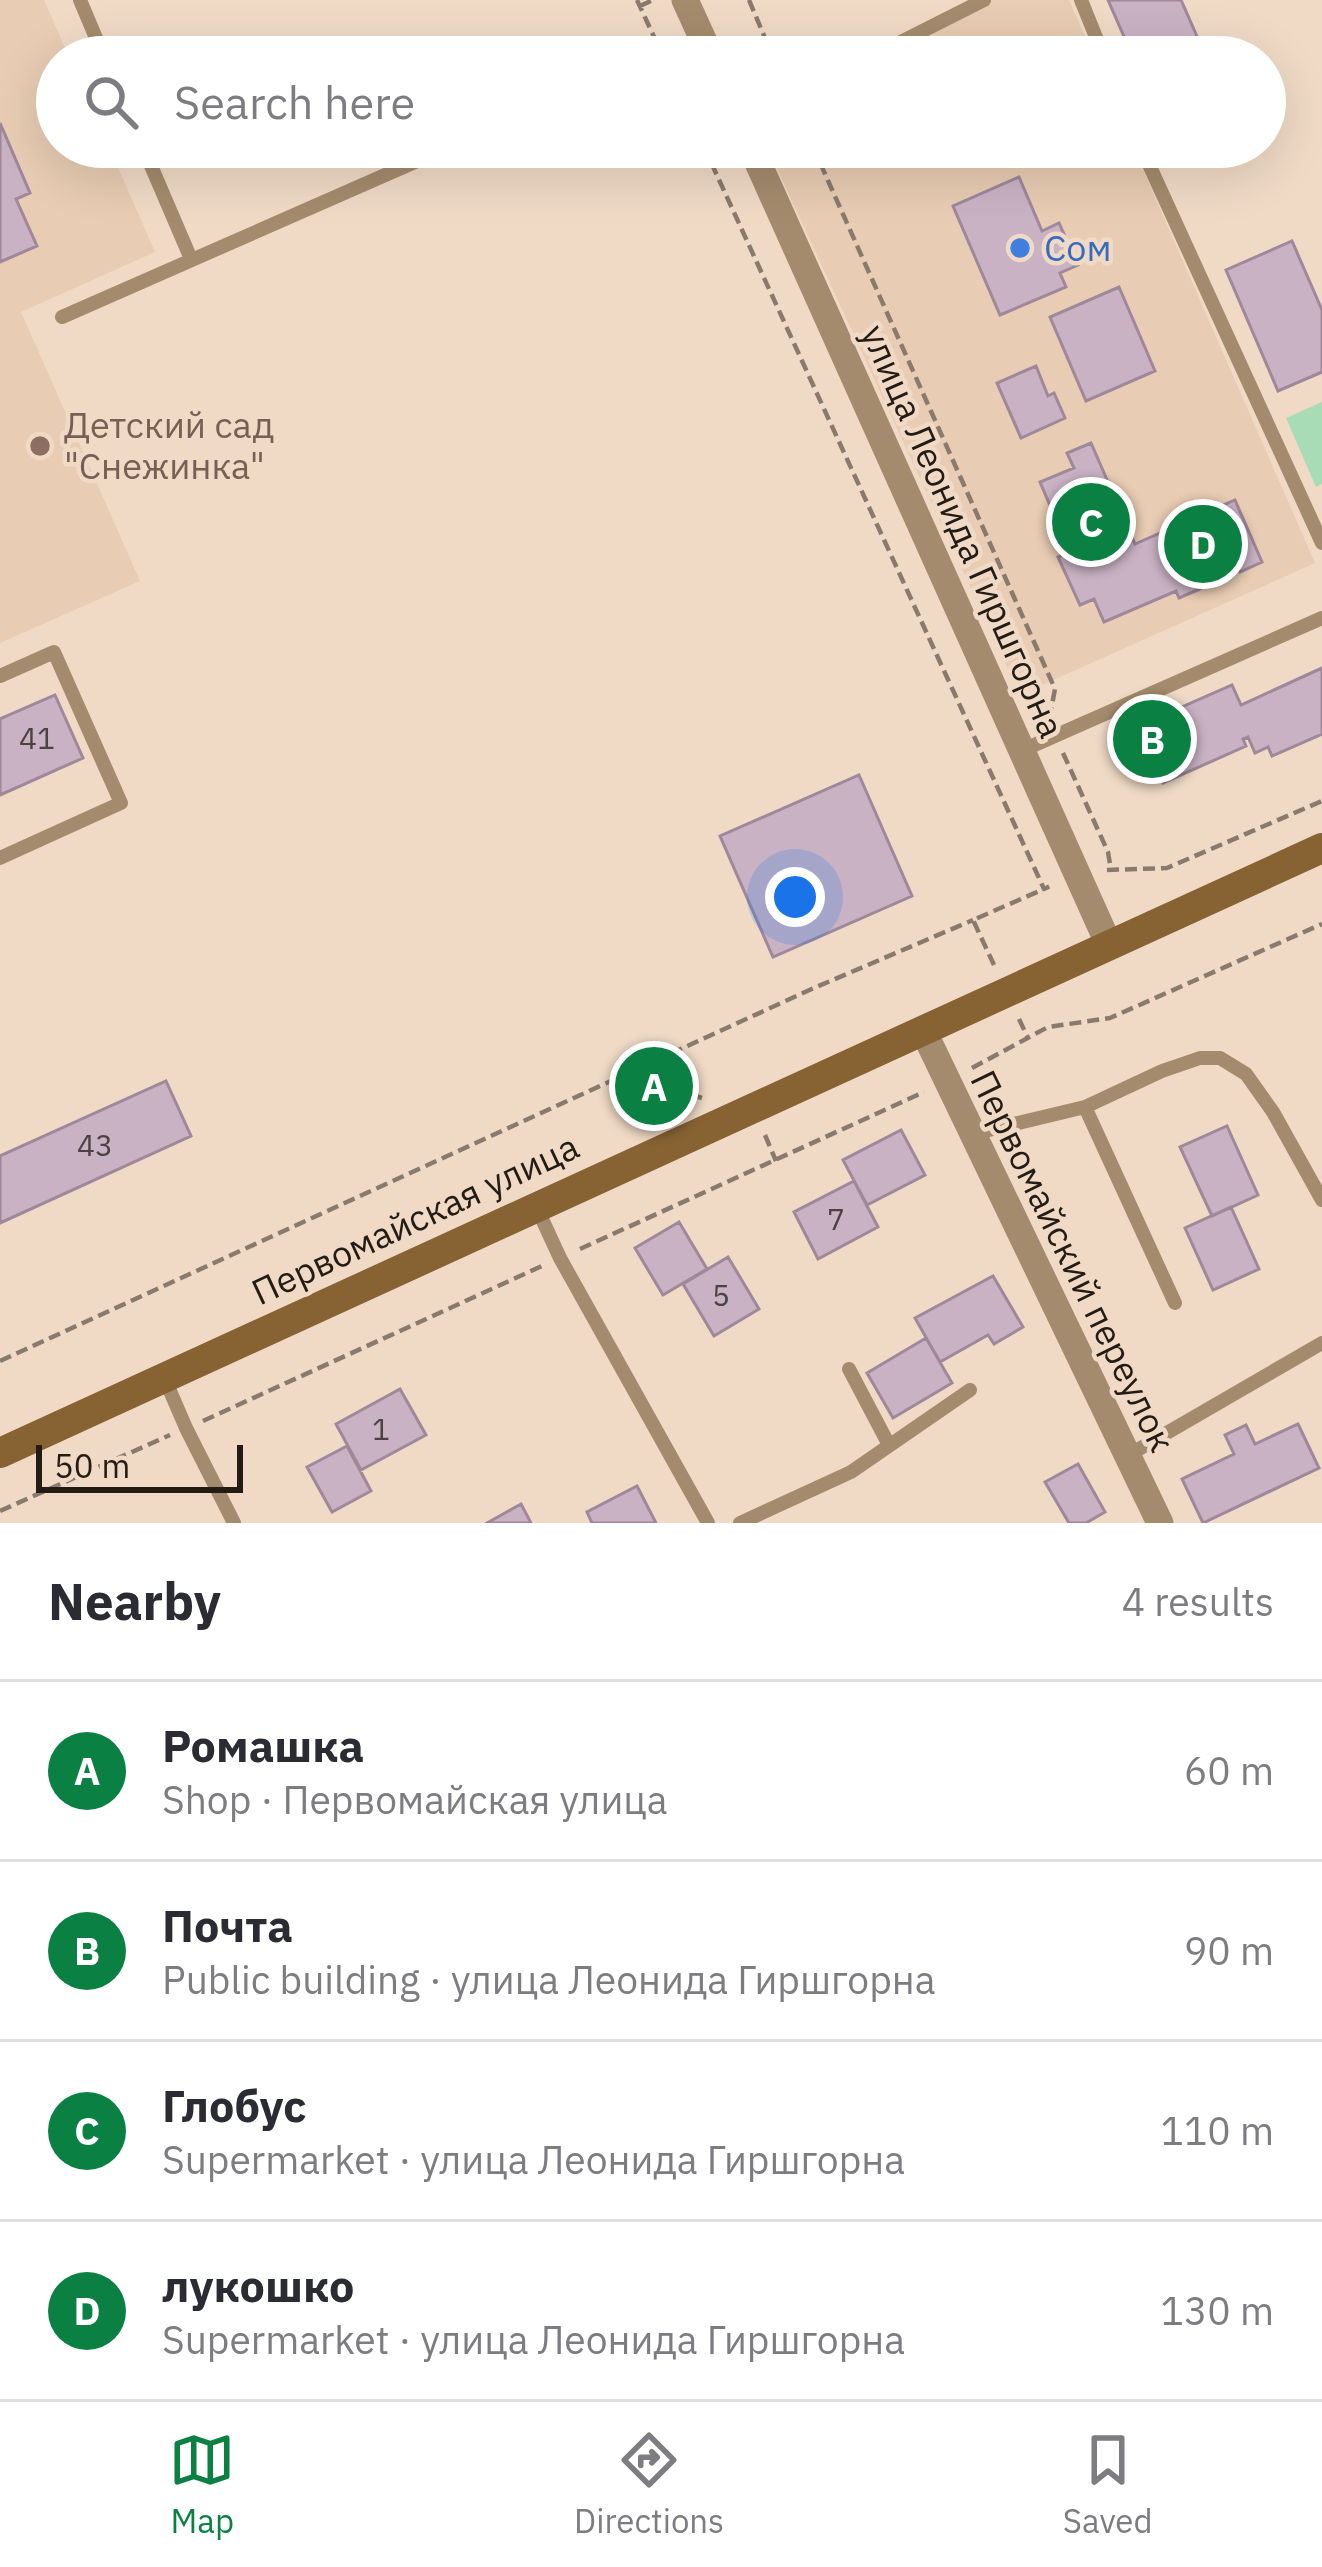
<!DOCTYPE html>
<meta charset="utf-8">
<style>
body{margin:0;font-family:"IBM Plex Sans",sans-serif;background:#f7f7f7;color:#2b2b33}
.scale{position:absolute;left:36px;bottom:30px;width:207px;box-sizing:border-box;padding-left:12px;border:6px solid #231c15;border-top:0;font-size:33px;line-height:42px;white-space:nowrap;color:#231c15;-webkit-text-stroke:9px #f0dac6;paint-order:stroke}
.you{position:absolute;left:795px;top:897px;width:42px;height:42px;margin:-30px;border:9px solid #fff;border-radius:50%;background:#1a73e8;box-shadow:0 0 0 18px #1a73e833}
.badge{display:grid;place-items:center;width:78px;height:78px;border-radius:50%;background:#0b8043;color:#fff;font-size:39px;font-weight:700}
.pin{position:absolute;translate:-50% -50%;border:6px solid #fff;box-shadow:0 3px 12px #0006}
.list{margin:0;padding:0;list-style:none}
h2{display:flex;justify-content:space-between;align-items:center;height:156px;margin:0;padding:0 48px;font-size:51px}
h2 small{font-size:39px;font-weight:400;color:#7c7c81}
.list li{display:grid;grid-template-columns:78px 1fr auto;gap:36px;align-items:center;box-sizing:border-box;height:180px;padding:0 48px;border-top:3px solid #e1e1e2}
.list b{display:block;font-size:45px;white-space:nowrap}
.list p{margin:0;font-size:39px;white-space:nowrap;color:#7c7c81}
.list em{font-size:39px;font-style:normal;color:#7c7c81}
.icon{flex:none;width:66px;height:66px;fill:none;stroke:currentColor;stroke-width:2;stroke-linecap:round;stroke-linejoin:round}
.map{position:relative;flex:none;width:1322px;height:1523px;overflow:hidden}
.search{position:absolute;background:#fff;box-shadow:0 12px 48px #0002;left:36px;right:36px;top:36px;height:132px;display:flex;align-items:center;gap:30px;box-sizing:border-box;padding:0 42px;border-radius:66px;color:#7c7c81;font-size:45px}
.sheet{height:876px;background:#fff}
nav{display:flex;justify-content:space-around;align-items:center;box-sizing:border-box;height:168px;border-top:3px solid #e1e1e2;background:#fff;font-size:33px;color:#7c7c81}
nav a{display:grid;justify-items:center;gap:6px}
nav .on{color:#0b8043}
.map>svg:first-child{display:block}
</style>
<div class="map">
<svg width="1322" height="1523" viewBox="0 0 1322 1523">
<rect width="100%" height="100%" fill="#f0dac6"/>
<path fill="#e8ccb3" d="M 0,0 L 44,0 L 69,57 L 57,57 L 57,147 L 109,147 L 155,252 L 21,312 L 140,581 L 0,643 Z
M 979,0 L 1069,0 L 1094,57 L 856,57 Z
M 767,147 L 1133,147 L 1315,563 L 1020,695 Z"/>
<path fill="#a8dcb7" d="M 1322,402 L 1322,484 L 1316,487 L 1286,418 Z"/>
<path fill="#c9b2c4" stroke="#9e889a" stroke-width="3" d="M 1108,0 L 1181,0 L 1206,57 L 1133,57 Z
M 0,123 L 30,193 L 16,199 L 37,246 L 0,262 Z
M 1019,177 L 1042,231 L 1059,223 L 1078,265 L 1060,273 L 1066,287 L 1000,315 L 953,206 Z
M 1292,241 L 1322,310 L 1322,372 L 1278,391 L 1226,270 Z
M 1119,287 L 1155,371 L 1086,401 L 1050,317 Z
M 1036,366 L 1048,396 L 1054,393 L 1065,418 L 1021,438 L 997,383 Z
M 1091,443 L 1135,544 L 1235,500 L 1262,562 L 1240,572 L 1237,565 L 1197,583 L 1200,589 L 1179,598 L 1176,591 L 1104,622 L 1094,599 L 1080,605 L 1058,557 L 1070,552 L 1040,482 L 1074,468 L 1067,453 Z
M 1322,668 L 1322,734 L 1272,756 L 1268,747 L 1255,753 L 1248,737 L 1243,739 L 1246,746 L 1163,783 L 1159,773 L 1150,778 L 1143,764 L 1133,768 L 1118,735 L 1232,685 L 1241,705 Z
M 55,695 L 83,758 L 0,795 L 0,719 Z
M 859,775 L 912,896 L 773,957 L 720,836 Z
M 673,1059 L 687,1088 L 635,1113 L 621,1084 Z
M 166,1081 L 191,1136 L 0,1223 L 0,1156 Z
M 1227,1126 L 1258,1195 L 1212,1216 L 1180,1147 Z
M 901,1130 L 925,1175 L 867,1205 L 843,1160 Z
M 854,1181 L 878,1227 L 818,1259 L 794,1212 Z
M 1231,1207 L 1259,1269 L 1213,1290 L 1185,1228 Z
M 679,1222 L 707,1269 L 663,1295 L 635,1248 Z
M 728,1257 L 759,1309 L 714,1336 L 683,1284 Z
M 993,1276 L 1023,1327 L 994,1344 L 988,1335 L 940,1362 L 915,1318 Z
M 926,1338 L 952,1383 L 893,1418 L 867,1373 Z
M 400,1389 L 426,1435 L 361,1470 L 336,1424 Z
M 1298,1424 L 1319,1468 L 1203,1523 L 1182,1479 L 1234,1454 L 1225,1435 L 1246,1425 L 1255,1444 Z
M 347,1446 L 371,1491 L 332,1512 L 307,1467 Z
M 1078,1464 L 1105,1512 L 1086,1523 L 1069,1523 L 1045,1482 Z
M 637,1486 L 656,1523 L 592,1523 L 587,1512 Z
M 521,1504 L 531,1523 L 487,1523 Z"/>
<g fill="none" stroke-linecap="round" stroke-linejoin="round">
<path stroke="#897a6d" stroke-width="4.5" stroke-dasharray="12 6" stroke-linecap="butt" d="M 637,0 L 655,39
M 749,0 L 773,57
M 640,6 L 653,0
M 704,147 L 1044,889 L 1050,886
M 813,147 L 1055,689 L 1050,715
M 1063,753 L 1108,852 L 1111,870
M 1107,870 L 1167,868 L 1322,801
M 994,965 L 973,920 L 1044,889
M 1019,1019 L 1028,1038
M 675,1052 L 696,1096
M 972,1068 L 1048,1027 L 1110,1018 L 1322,924
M 614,1080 L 635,1122 L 696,1096 L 702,1098
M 765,1135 L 776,1161
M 580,1249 L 924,1092
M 0,1361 L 814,988 L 973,920
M 203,1421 L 542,1266
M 0,1511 L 170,1435"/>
<path stroke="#a48b6d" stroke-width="14" d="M 80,0 L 104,57
M 1081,0 L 1104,57
M 657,57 L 703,37
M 871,57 L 984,0
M 143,147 L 191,259
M 1141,147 L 1322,543
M 62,317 L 449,147
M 0,676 L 54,652 L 121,803 L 0,858
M 1023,750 L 1322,618
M 1085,1107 L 1175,1303
M 972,1134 L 1085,1107 L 1162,1071 L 1200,1058 L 1220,1058 L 1246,1074 L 1273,1112 L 1322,1200
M 536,1206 L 560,1258 L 708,1523
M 849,1369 L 889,1445
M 164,1377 L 186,1428 L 234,1523
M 1127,1456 L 1322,1343
M 740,1523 L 851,1472 L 970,1390"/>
<path stroke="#a48b6d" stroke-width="27" d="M 685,0 L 711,57
M 751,147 L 1109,945
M 923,1030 L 1160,1523"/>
<path stroke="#876233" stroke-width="30" d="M 0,1453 L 1322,848"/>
</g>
<circle fill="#3f7fe0" stroke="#f0dac6" stroke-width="4.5" cx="1020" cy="248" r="12"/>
<circle fill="#8d6e63" stroke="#f0dac6" stroke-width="4.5" cx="40" cy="446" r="12"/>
<g text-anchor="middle" stroke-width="9" stroke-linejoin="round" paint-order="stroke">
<g font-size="30" fill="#4c4241">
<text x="37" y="749">41</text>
<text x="95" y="1156">43</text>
<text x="836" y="1230">7</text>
<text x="721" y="1306">5</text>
<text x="381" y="1440">1</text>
</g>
<g font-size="36" fill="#366cbe" stroke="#f0dac6" text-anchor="start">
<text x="1044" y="261">Сом</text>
</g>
<g font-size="36" fill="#785e54" stroke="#f0dac6" text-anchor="start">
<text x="64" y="438">Детский сад<tspan x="64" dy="41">"Снежинка"</tspan></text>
</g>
<g font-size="36" fill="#231c15" stroke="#f0dac6">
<text transform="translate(963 531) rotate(66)" y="13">улица Леонида Гиршгорна</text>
<text transform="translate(415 1219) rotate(-25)" y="13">Первомайская улица</text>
<text transform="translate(1073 1261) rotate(64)" y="13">Первомайский переулок</text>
</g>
</g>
</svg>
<div class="scale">50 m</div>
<div class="you"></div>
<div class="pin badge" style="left:654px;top:1086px">A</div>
<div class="pin badge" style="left:1152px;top:739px">B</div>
<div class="pin badge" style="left:1091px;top:522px">C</div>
<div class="pin badge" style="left:1203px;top:544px">D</div>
<div class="search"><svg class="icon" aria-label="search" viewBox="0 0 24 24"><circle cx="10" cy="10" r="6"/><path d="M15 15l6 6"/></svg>Search here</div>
</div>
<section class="sheet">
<h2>Nearby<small>4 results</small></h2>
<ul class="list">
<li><span class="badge">A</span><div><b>Ромашка</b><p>Shop · Первомайская улица</p></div><em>60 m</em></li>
<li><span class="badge">B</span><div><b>Почта</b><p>Public building · улица Леонида Гиршгорна</p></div><em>90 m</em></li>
<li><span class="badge">C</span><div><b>Глобус</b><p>Supermarket · улица Леонида Гиршгорна</p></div><em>110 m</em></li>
<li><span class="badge">D</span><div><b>лукошко</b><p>Supermarket · улица Леонида Гиршгорна</p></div><em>130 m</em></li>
</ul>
</section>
<nav>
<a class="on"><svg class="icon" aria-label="map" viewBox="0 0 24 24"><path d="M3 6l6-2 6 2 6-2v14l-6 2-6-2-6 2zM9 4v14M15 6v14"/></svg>Map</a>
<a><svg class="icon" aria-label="directions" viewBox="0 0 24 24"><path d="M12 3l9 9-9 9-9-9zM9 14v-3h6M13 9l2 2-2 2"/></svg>Directions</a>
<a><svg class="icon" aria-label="saved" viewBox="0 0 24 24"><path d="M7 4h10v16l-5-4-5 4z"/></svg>Saved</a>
</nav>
